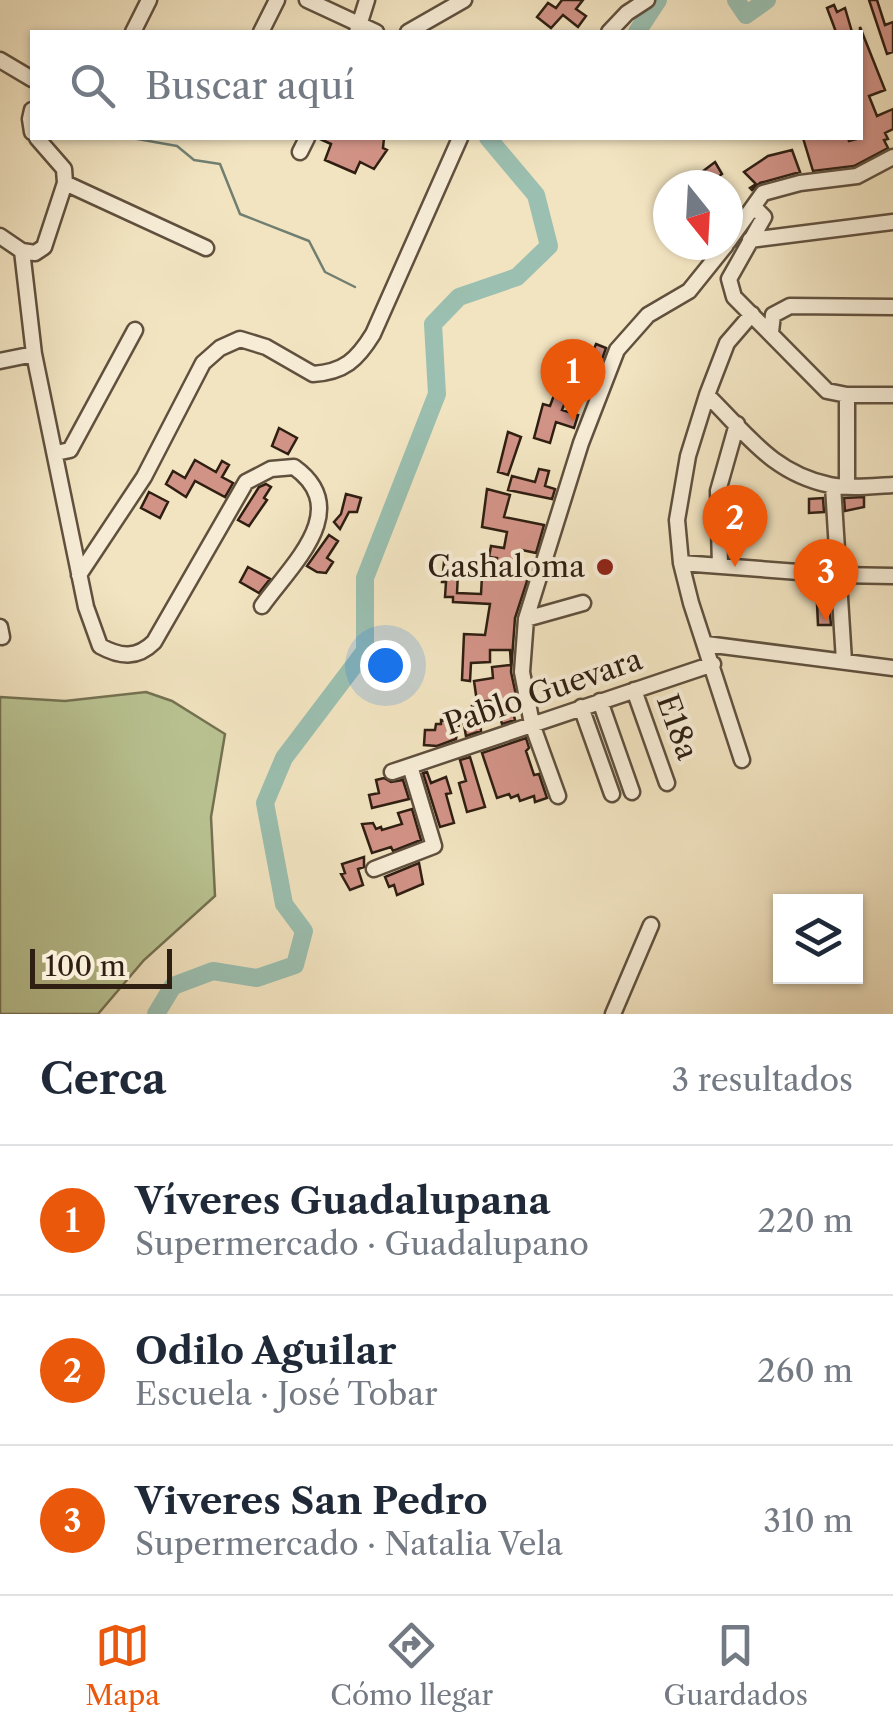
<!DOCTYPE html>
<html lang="es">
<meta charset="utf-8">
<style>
body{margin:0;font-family:"Libre Caslon Text",serif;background:#f2f2f3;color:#1f2937}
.controls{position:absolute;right:30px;bottom:30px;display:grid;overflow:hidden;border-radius:0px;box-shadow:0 2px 8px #0004}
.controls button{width:90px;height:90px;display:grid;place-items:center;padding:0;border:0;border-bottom:2px solid #e0e1e3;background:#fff;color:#1f2937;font:50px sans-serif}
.compass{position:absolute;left:653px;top:170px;width:90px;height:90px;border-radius:50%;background:#fff;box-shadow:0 2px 8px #0004;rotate:162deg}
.scale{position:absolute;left:30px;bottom:25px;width:142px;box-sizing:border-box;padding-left:10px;border:5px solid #2f1f12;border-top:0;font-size:28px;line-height:35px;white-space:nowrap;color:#2f1f12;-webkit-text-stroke:8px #f7edd7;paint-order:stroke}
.you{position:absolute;left:385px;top:665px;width:35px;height:35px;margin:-25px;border:8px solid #fff;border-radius:50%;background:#1a73e8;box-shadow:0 0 0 15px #1a73e833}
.badge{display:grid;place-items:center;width:65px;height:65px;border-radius:50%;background:#ea580c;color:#fff;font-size:32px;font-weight:700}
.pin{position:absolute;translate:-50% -82px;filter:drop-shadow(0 2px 5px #0008)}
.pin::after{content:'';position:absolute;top:52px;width:35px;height:30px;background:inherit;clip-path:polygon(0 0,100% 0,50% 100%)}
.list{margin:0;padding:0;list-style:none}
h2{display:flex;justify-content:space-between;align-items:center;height:130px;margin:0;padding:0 40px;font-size:42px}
h2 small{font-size:32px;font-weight:400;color:#747a83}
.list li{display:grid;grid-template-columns:65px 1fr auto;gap:30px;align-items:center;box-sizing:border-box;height:150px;padding:0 40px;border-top:2px solid #e0e1e3}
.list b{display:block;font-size:38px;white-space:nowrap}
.list p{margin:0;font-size:32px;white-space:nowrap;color:#747a83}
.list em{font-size:32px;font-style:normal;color:#747a83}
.icon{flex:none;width:55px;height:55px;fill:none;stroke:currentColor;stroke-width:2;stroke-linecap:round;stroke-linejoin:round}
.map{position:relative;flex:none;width:893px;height:1014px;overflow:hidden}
.search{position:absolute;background:#fff;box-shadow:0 2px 8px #0004;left:30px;right:30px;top:30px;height:110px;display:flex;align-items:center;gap:25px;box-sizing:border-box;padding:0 35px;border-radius:0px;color:#747a83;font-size:38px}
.sheet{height:580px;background:#fff}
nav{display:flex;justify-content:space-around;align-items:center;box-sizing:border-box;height:140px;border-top:2px solid #e0e1e3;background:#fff;font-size:28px;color:#747a83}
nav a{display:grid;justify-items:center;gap:5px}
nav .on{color:#ea580c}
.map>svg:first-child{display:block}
</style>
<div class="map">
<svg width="893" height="1014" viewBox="0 0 893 1014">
<rect width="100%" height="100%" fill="#f2e4c1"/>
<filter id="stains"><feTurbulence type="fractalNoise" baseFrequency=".002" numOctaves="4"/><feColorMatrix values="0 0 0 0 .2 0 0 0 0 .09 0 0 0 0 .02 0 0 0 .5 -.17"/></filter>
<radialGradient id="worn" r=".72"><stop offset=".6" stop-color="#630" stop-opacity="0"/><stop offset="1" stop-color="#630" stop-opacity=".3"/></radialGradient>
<path fill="#bac493" stroke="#747252" stroke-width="2.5" d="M 146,692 L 172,701 L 225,734 L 211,817 L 215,896 L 144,960 L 98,1014 L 0,1014 L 0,697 L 65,701 Z"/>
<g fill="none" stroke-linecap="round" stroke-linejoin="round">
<path stroke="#707f71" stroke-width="2.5" d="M 72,138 L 112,138
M 132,138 L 177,146 L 194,160 L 220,164 L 240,214 L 309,241 L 325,272 L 355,287"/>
<path stroke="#9bbfb0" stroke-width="18" d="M 736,0 L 746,15 L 767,0
M 637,32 L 658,0
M 156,1014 L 173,986 L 213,971 L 257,978 L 295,965 L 304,931 L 284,904 L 265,803 L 284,758 L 365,651 L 365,578 L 437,394 L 433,324 L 459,297 L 517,277 L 549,246 L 536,195 L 488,138"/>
</g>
<path fill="#d29387" stroke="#2f1f12" stroke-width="2.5" d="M 562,0 L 583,0 L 576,9 L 586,16 L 578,27 L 563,15 L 551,28 L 537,17 L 548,3 L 556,8 Z
M 869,0 L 877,0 L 885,25 L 893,22 L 893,52 L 887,54 Z
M 834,5 L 837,12 L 845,8 L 852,32 L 836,32 L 827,8 Z
M 860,27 L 885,90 L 869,96 L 877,116 L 893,109 L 893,129 L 885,133 L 888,139 L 884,140 L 888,148 L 854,166 L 813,171 L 803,138 L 848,138 L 849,141 L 860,138 Z
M 318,138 L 384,138 L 383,148 L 387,150 L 374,169 L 360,162 L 355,173 L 325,160 L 331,144 Z
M 792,150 L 800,172 L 760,183 L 752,190 L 750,188 L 756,184 L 744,172 L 768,156 Z
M 715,162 L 722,174 L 718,177 L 727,185 L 700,185 L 694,178 Z
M 596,344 L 606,348 L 600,365 L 589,360 Z
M 552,360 L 569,366 L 572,370 L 570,375 L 590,382 L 586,396 L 570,390 L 562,410 L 578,415 L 574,428 L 556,422 L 550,443 L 534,438 L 543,404 L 550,406 L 560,379 L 555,377 L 557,372 L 549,368 Z
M 279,428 L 297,438 L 288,454 L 272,446 Z
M 508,432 L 521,437 L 508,475 L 498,472 Z
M 195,460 L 216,472 L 222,461 L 229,465 L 222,477 L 233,483 L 225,497 L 195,481 L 186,497 L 166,484 L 173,471 L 185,478 Z
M 539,469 L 549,471 L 545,486 L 555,489 L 552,499 L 508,490 L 512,476 L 535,482 Z
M 266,484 L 271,487 L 264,498 L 267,500 L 249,526 L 238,520 L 259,487 Z
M 487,489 L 510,495 L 504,517 L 544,525 L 536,553 L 522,550 L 518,571 L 530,572 L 515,618 L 511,672 L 516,695 L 509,696 L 515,720 L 502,724 L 495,700 L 477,702 L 474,681 L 493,678 L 492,667 L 511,665 L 510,650 L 490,650 L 490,662 L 471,663 L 470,681 L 462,680 L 464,634 L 485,635 L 490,604 L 453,602 L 453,597 L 445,597 L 446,582 L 442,582 L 444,562 L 477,565 L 476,575 L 458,573 L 457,593 L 481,594 L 482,576 L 494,577 L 497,558 L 489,557 L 491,546 L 504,548 L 507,532 L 482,527 Z
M 149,492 L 168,502 L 160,518 L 141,508 Z
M 346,494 L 361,498 L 357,512 L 349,512 L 340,529 L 334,522 L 341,514 Z
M 864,497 L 864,507 L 845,511 L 844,498 Z
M 823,498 L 824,512 L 809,513 L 809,499 Z
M 329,535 L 338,541 L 327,558 L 333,562 L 326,573 L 317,572 L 307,566 Z
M 248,567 L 270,579 L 259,593 L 240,582 Z
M 817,603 L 829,604 L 831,625 L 818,625 Z
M 479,704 L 481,731 L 466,736 L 464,725 L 467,726 L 466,721 L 475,719 L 472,706 Z
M 441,720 L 459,724 L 456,739 L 437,746 L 424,745 L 425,730 L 435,730 L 436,724 L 441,724 Z
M 526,738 L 529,748 L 526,751 L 534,775 L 539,774 L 547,798 L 535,802 L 534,796 L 520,801 L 518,795 L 511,798 L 509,794 L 497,798 L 482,753 Z
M 470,757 L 485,807 L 467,812 L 459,783 L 466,781 L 460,760 Z
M 427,772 L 431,783 L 446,777 L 451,793 L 446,794 L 454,823 L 440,827 L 423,773 Z
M 384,778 L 391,782 L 403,780 L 409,799 L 372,808 L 369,795 L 379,793 L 376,780 Z
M 412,809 L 421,840 L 393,851 L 391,847 L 372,853 L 362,824 L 373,823 L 376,829 L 381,827 L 382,830 L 402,824 L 398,813 Z
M 364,857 L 364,867 L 358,869 L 363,885 L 350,890 L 341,874 L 345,873 L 342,864 Z
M 419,863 L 423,884 L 397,895 L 394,885 L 389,887 L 385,877 Z"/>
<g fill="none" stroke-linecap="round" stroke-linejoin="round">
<defs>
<path id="minor" d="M 307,0 L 376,32
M 133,32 L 149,0
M 261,32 L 277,0
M 357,32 L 367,0
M 408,32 L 464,0
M 609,32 L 627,13 L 647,0
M 0,60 L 32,79
M 32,110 L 30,119 L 32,132
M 300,152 L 307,138
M 65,183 L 206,248
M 755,208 L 764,217 L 729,279 L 734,297 L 827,391 L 847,395 L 893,395
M 0,236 L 22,251 L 35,253 L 44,247 L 65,183 L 64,169 L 37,138
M 750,240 L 893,222
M 728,242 L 763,193 L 800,183 L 857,176 L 893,157
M 22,251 L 34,354 L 86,607 L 100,646 C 120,657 137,659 154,642 L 246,482 L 271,469 L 294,467 C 354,510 291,565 262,606
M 771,332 L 773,315 L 790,306 L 893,307
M 0,361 L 34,354
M 707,395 C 747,434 772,473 830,485 C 850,489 873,486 893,485
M 847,395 L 847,486
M 56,453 L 70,450 L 135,330
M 833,486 L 844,661
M 681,563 L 838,575 L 893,576
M 720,565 L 718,491 L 737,424
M 79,575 L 144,477 L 203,363 L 220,348 L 240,339 L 266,347 L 313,374 C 344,372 357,360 373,334 L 460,138
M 526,619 L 583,603
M 0,627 L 2,637
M 706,644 L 893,668
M 634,690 L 667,783
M 600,701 L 632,792
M 581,707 L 612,794
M 742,760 L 691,603 L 681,563 L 677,520 L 688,456 L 707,395 L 727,343 L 752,314
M 392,772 L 713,664
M 558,796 L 532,724 L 522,672 L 526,619 L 581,443 L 617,350 L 648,315 L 689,291 L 726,245
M 374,869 L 434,846 L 410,766
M 613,1014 L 651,925"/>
</defs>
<use href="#minor" stroke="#60503e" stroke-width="19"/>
<use href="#minor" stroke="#f7edd7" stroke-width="14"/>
</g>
<circle fill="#8f2418" stroke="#f7edd7" stroke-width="4" cx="605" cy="567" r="10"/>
<g text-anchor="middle" stroke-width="8" stroke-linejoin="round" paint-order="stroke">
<g font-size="30" fill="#2f1f12" stroke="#f7edd7" text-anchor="end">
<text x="585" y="577">Cashaloma</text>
</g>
<g font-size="30" fill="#2f1f12" stroke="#f7edd7">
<text transform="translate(543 692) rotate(-19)" y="10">Pablo Guevara</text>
<text transform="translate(677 727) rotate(70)" y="10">E18a</text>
</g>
</g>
<rect width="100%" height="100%" filter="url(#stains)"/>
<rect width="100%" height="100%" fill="url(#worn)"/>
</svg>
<div class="controls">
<button><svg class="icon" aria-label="layers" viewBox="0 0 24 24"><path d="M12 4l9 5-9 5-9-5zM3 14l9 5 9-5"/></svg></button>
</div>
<svg class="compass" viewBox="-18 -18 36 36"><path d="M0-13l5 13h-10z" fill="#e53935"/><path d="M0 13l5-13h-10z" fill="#747a83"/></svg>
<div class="scale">100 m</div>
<div class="you"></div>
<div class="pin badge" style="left:573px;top:421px">1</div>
<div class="pin badge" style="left:735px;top:567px">2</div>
<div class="pin badge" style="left:826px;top:621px">3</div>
<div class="search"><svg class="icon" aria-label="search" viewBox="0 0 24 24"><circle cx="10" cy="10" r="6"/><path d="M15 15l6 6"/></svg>Buscar aquí</div>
</div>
<section class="sheet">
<h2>Cerca<small>3 resultados</small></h2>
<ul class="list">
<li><span class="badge">1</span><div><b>Víveres Guadalupana</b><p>Supermercado · Guadalupano</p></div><em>220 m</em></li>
<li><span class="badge">2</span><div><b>Odilo Aguilar</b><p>Escuela · José Tobar</p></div><em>260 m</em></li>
<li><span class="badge">3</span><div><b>Viveres San Pedro</b><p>Supermercado · Natalia Vela</p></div><em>310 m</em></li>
</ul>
</section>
<nav>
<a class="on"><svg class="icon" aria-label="map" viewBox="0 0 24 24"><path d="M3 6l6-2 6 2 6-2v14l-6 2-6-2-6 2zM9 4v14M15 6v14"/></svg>Mapa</a>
<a><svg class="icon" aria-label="directions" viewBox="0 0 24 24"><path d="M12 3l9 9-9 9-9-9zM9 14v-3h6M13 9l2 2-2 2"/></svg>Cómo llegar</a>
<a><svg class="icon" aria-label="saved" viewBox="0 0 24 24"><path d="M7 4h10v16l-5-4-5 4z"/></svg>Guardados</a>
</nav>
